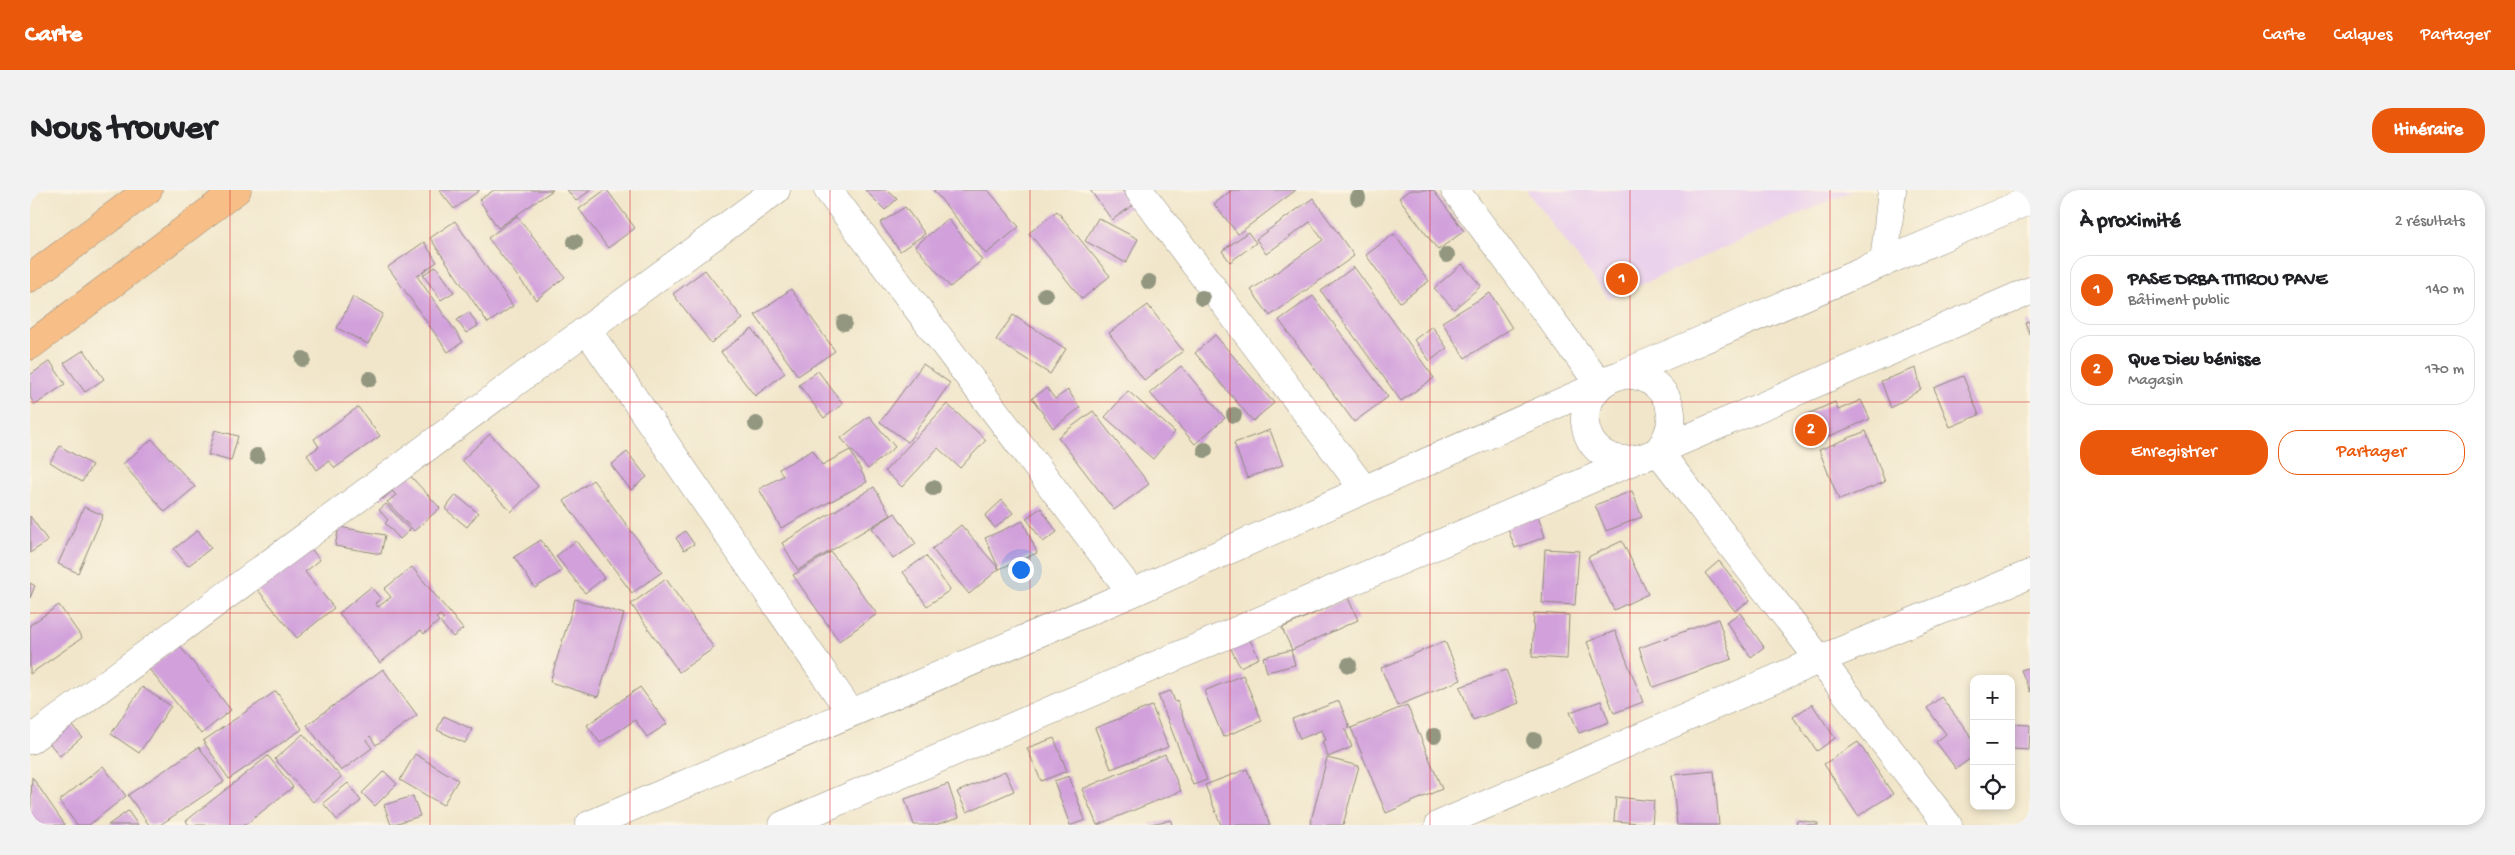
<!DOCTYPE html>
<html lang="fr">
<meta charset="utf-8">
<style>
body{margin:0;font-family:"Gochi Hand",sans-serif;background:#f2f2f2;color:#202124}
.controls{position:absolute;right:15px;bottom:15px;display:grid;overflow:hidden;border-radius:10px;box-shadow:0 2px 8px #0003}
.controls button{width:45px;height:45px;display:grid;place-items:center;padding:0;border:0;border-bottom:1px solid #e0e0e0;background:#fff;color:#202124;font:25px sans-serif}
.you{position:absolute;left:990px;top:379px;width:18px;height:18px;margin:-12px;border:4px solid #fff;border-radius:50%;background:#1a73e8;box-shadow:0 0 0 8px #1a73e833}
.badge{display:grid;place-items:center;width:32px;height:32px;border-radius:50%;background:#ea580c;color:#fff;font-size:16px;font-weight:700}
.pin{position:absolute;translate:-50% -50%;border:2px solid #fff;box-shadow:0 1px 5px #0006}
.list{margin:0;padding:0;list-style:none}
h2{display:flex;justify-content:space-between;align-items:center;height:65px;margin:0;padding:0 20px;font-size:21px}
h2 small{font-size:16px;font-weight:400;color:#757577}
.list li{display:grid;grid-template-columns:32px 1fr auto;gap:15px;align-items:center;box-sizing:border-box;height:70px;margin:0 10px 10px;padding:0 10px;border:1px solid #e0e0e0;border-radius:20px}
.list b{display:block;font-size:19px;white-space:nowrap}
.list p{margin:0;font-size:16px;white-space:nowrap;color:#757577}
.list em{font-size:16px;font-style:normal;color:#757577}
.actions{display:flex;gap:10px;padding:15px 20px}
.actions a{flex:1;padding:11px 0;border:1px solid #ea580c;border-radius:20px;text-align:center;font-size:18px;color:#ea580c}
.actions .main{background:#ea580c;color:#fff}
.icon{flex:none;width:28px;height:28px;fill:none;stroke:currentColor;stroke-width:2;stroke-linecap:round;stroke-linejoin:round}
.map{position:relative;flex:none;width:2000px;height:635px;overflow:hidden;border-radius:20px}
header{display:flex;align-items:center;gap:30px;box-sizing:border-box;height:70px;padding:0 25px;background:#ea580c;color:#fff}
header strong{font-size:24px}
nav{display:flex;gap:28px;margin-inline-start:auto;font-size:18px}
.intro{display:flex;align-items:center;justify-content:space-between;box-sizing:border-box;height:120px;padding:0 30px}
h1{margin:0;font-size:35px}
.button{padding:12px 22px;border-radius:20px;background:#ea580c;color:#fff;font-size:18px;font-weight:700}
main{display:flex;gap:30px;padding:0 30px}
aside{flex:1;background:#fff;border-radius:20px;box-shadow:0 2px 8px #0003}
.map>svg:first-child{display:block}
</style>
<header>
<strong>Carte</strong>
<nav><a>Carte</a><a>Calques</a><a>Partager</a></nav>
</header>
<div class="intro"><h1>Nous trouver</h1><a class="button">Itinéraire</a></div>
<main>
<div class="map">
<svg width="2000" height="635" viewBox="0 0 2000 635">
<rect width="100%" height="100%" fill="#fcf5e5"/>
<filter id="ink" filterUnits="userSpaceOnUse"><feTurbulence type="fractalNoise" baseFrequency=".02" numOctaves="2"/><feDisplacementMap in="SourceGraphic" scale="10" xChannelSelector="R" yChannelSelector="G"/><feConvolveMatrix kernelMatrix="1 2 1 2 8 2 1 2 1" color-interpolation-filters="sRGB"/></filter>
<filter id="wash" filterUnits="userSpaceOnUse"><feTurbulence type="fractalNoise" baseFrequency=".0096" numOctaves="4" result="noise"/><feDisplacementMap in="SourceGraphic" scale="20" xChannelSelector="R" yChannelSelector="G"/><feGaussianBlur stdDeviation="1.12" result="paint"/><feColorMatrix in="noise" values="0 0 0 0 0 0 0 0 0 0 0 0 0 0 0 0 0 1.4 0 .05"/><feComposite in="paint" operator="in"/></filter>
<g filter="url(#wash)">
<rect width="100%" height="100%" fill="#f1e6ca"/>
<path fill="#ead1ec" d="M 1496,0 L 1824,0 L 1579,109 Z"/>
<g id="blocks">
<path fill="#d2a1dc" d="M 409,0 L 450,0 L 424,19 Z
M 464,0 L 523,0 L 468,38 L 449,10 Z
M 537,0 L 561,0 L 546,11 Z
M 575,0 L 577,0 L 605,38 L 578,58 L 549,19 Z
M 835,0 L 857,0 L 867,9 L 855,20 Z
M 903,0 L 958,0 L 989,37 L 956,64 Z
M 1060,0 L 1092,0 L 1103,15 L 1082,30 Z
M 1202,0 L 1266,0 L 1208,44 L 1184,14 Z
M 1380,0 L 1403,0 L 1434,41 L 1408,60 L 1369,8 Z
M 1283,8 L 1324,66 L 1240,126 L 1221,100 L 1293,50 L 1280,32 L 1236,64 L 1226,49 Z
M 875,17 L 895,44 L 870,61 L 850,33 Z
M 1027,21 L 1080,86 L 1052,109 L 999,43 Z
M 487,26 L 535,87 L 506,110 L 458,48 Z
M 1068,28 L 1108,49 L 1096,73 L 1055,51 Z
M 918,29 L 952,70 L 920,97 L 885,56 Z
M 425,31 L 483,116 L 458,133 L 400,48 Z
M 1218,42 L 1226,53 L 1200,72 L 1192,61 Z
M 1364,44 L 1399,91 L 1370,112 L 1336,65 Z
M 394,52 L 407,72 L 387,86 L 433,152 L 418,162 L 358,77 Z
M 1432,74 L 1451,96 L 1424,119 L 1404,98 Z
M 406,76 L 424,102 L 411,110 L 393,85 Z
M 1324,77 L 1404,188 L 1371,211 L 1291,101 Z
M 675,80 L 713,129 L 681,153 L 643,104 Z
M 761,99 L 805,161 L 768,186 L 725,125 Z
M 1460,103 L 1482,138 L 1435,168 L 1412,132 Z
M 1283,106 L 1358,207 L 1324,232 L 1249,130 Z
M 323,107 L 353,124 L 338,154 L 307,138 Z
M 1118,115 L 1153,161 L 1114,190 L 1079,143 Z
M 439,122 L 448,136 L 436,143 L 427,130 Z
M 983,125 L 1036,159 L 1020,184 L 966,150 Z
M 2000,131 L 2000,144 L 1995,133 Z
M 1402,136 L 1417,158 L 1400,171 L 1384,150 Z
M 722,139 L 755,183 L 725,206 L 691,162 Z
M 1185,145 L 1244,213 L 1223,231 L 1165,163 Z
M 54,160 L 74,189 L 55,202 L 34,173 Z
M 20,171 L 35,194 L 5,215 L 0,207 L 0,185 Z
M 893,174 L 920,193 L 878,252 L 850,232 Z
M 1151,176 L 1195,228 L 1165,254 L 1120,203 Z
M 1886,178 L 1891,199 L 1861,218 L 1851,191 Z
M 788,181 L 813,214 L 794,228 L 769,195 Z
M 1933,186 L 1949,225 L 1920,237 L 1904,198 Z
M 1017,198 L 1025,209 L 1038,200 L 1050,218 L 1023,238 L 1002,208 Z
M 1098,201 L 1145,242 L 1123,269 L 1075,227 Z
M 1831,210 L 1840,229 L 1783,253 L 1771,227 L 1805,212 L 1808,220 Z
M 917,214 L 956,250 L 930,278 L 908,258 L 872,297 L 855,281 Z
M 328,217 L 350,246 L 305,278 L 299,271 L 287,280 L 277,265 L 289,257 L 284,249 Z
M 1063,221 L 1119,294 L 1084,320 L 1028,247 Z
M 839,226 L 865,257 L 838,279 L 811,248 Z
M 185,240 L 208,246 L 201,271 L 178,265 Z
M 1240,240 L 1253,275 L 1217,288 L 1204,253 Z
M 1836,241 L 1855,292 L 1809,310 L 1789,260 Z
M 460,244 L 508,296 L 481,322 L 432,270 Z
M 122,249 L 165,297 L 135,322 L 93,274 Z
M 30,256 L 62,275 L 52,292 L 20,272 Z
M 783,260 L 792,275 L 820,260 L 837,292 L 751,338 L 729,299 L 753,286 L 749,279 Z
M 597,262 L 617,287 L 601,300 L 581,275 Z
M 373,278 L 410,318 L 384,341 L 357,312 L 366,305 L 362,301 L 353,309 L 346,302 Z
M 563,290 L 632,382 L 602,403 L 534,311 Z
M 844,297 L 861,325 L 768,380 L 752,353 Z
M 1602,301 L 1612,327 L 1576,341 L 1565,315 Z
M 426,305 L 448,323 L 437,337 L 415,319 Z
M 972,310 L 983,323 L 965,338 L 955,326 Z
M 356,314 L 380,340 L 370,349 L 355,333 L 358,330 L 349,320 Z
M 54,317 L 73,325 L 48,383 L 28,374 Z
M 1011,318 L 1027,342 L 1013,352 L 996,328 Z
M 865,323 L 886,354 L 863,369 L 842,338 Z
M 0,326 L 18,351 L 0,363 Z
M 1508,326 L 1515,347 L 1485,358 L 1477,337 Z
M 993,331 L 1007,363 L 969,379 L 955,348 Z
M 931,335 L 969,379 L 939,404 L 902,359 Z
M 309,337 L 355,345 L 351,364 L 305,356 Z
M 168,340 L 181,358 L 158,376 L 144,359 Z
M 655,341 L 664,354 L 654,360 L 646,348 Z
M 511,350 L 532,381 L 505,398 L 484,367 Z
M 546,351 L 574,388 L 555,403 L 526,366 Z
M 1592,351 L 1618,404 L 1584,420 L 1558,367 Z
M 276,352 L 290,370 L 275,382 L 304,418 L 267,448 L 223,394 Z
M 1515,359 L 1549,361 L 1545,415 L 1512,413 Z
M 801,362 L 847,424 L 809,451 L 763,385 Z
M 896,366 L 920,400 L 897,416 L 873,382 Z
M 1689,371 L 1720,410 L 1705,421 L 1675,383 Z
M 382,377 L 433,439 L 423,447 L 410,432 L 414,429 L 410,425 L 406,428 L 409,431 L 394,444 L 391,440 L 350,473 L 309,423 L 341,397 L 351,409 L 345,413 L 348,417 L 361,407 L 354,399 Z
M 636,389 L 684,458 L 649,482 L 601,414 Z
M 0,393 L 5,396 L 0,408 Z
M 1318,408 L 1328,430 L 1262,460 L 1252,438 Z
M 545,409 L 594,424 L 568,507 L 520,492 Z
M 29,415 L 52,448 L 0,484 L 0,435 Z
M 1504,423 L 1539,425 L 1537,469 L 1502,467 Z
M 1710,423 L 1734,457 L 1721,467 L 1696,432 Z
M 1688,429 L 1702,469 L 1623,497 L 1609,458 Z
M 1585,441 L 1613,512 L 1584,523 L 1557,452 Z
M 1217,444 L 1229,468 L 1210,477 L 1198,453 Z
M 1415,451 L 1431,490 L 1367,516 L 1351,478 Z
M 149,455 L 201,520 L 171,544 L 119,479 Z
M 1261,460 L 1265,475 L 1237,482 L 1233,467 Z
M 2000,477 L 2000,502 L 1991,480 Z
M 353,479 L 387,525 L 346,555 L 340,546 L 336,550 L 342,558 L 311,581 L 277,535 Z
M 1476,480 L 1489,513 L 1443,530 L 1430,497 Z
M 1213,485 L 1232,531 L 1193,547 L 1174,501 Z
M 112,497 L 141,516 L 109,563 L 81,544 Z
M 610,497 L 637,534 L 617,547 L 605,530 L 570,553 L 557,535 Z
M 246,501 L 272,539 L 199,589 L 173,551 Z
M 1141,501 L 1145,512 L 1147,511 L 1177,590 L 1163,595 L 1128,505 Z
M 1911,507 L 1944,550 L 1944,566 L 1926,579 L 1906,552 L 1916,544 L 1897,518 Z
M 1309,511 L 1320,538 L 1315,539 L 1322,557 L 1298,567 L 1292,551 L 1296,550 L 1292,540 L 1270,549 L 1262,529 Z
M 1571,511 L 1579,532 L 1549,543 L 1540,522 Z
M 1782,514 L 1805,548 L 1787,561 L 1763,527 Z
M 1377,515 L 1412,599 L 1356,623 L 1321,538 Z
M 1122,516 L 1138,557 L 1081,579 L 1065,538 Z
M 414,526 L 442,539 L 435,553 L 407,540 Z
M 38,530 L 52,547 L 30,566 L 15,548 Z
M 1981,534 L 2000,535 L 1999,560 L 1981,559 Z
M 273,544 L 311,587 L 283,612 L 245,569 Z
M 1024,548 L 1037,581 L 1011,591 L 997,558 Z
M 1828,552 L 1863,604 L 1828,626 L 1794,574 Z
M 169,557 L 194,592 L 130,635 L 119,635 L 98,605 Z
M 385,564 L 428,590 L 413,615 L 370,590 Z
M 1135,564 L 1151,601 L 1067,635 L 1052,599 Z
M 238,566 L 263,597 L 215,635 L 159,635 L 156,631 Z
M 1297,568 L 1329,576 L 1313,635 L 1280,635 Z
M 73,576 L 96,606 L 59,635 L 47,635 L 29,611 Z
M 1217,579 L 1240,635 L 1191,635 L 1175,595 Z
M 354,581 L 367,594 L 345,616 L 332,603 Z
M 975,581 L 984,601 L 937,622 L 927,602 Z
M 1684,581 L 1689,635 L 1647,635 L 1642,585 Z
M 1039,586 L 1055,630 L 1042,635 L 1040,635 L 1024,591 Z
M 2,587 L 35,635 L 2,635 L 0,632 Z
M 318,593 L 331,611 L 307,630 L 293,613 Z
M 918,594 L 929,627 L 905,635 L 884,635 L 875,609 Z
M 383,606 L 390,626 L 361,635 L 354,615 Z
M 1586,607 L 1624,611 L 1622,634 L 1584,631 Z
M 98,621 L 108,635 L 78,635 Z
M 1141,630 L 1142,635 L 1120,635 L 1120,634 Z
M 1767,630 L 1788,633 L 1788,635 L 1766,635 Z"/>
</g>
</g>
<g filter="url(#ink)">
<use href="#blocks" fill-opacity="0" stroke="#8e887a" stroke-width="1"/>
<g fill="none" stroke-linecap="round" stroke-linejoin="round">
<defs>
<path id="minor" d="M 798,0 L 1102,403
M 1109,0 L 1333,298
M 1854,73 L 1862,0
M 557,140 L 821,523
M 1590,185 L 2000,10
M 1628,261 C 1670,208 1601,159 1566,200 C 1559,209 1554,220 1555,232 C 1559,271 1599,278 1628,261 L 2000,101
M 1628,261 L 1918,635
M 0,550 L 746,0
M 559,635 L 1102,403 L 1570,195 L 1425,0
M 753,635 L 1603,271
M 1409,635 L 1791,469 L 2000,384"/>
<path id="major" d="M 0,88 L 118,0
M 0,156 L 207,0"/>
</defs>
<use href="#minor" stroke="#8e887a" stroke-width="29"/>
<use href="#major" stroke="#8e887a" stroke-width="29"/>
<use href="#minor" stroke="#fff" stroke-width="28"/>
<use href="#major" stroke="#f7be87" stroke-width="28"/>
</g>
<g fill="#939780">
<circle cx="1328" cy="8" r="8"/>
<circle cx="545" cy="52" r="8"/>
<circle cx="1417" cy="65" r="8"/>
<circle cx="1119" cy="92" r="8"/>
<circle cx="1015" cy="105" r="8"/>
<circle cx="1172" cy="108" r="8"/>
<circle cx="814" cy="133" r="8"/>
<circle cx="273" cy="169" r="8"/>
<circle cx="340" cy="189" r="8"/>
<circle cx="1204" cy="225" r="8"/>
<circle cx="726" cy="234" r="8"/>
<circle cx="1175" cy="260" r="8"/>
<circle cx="227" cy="266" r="8"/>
<circle cx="903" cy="298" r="8"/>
<circle cx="1319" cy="475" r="8"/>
<circle cx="1404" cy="546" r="8"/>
<circle cx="1504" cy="550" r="8"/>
</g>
</g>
<path fill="none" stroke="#d62828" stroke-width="1" stroke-opacity="0.55" d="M 200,0 L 200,635M 400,0 L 400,635M 600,0 L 600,635M 800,0 L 800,635M 1000,0 L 1000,635M 1200,0 L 1200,635M 1400,0 L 1400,635M 1600,0 L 1600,635M 1800,0 L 1800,635M 0,212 L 2000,212M 0,423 L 2000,423"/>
</svg>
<div class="controls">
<button>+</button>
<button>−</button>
<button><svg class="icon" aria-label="locate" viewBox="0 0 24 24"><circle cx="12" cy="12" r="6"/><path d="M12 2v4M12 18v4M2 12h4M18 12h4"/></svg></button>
</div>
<div class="you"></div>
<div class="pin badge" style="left:1592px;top:89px">1</div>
<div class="pin badge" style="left:1781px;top:240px">2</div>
</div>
<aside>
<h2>À proximité<small>2 résultats</small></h2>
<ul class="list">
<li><span class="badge">1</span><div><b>PASE DRBA TITIROU PAVE</b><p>Bâtiment public</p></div><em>140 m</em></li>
<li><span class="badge">2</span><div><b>Que Dieu bénisse</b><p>Magasin</p></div><em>170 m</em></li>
</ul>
<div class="actions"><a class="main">Enregistrer</a><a>Partager</a></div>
</aside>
</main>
